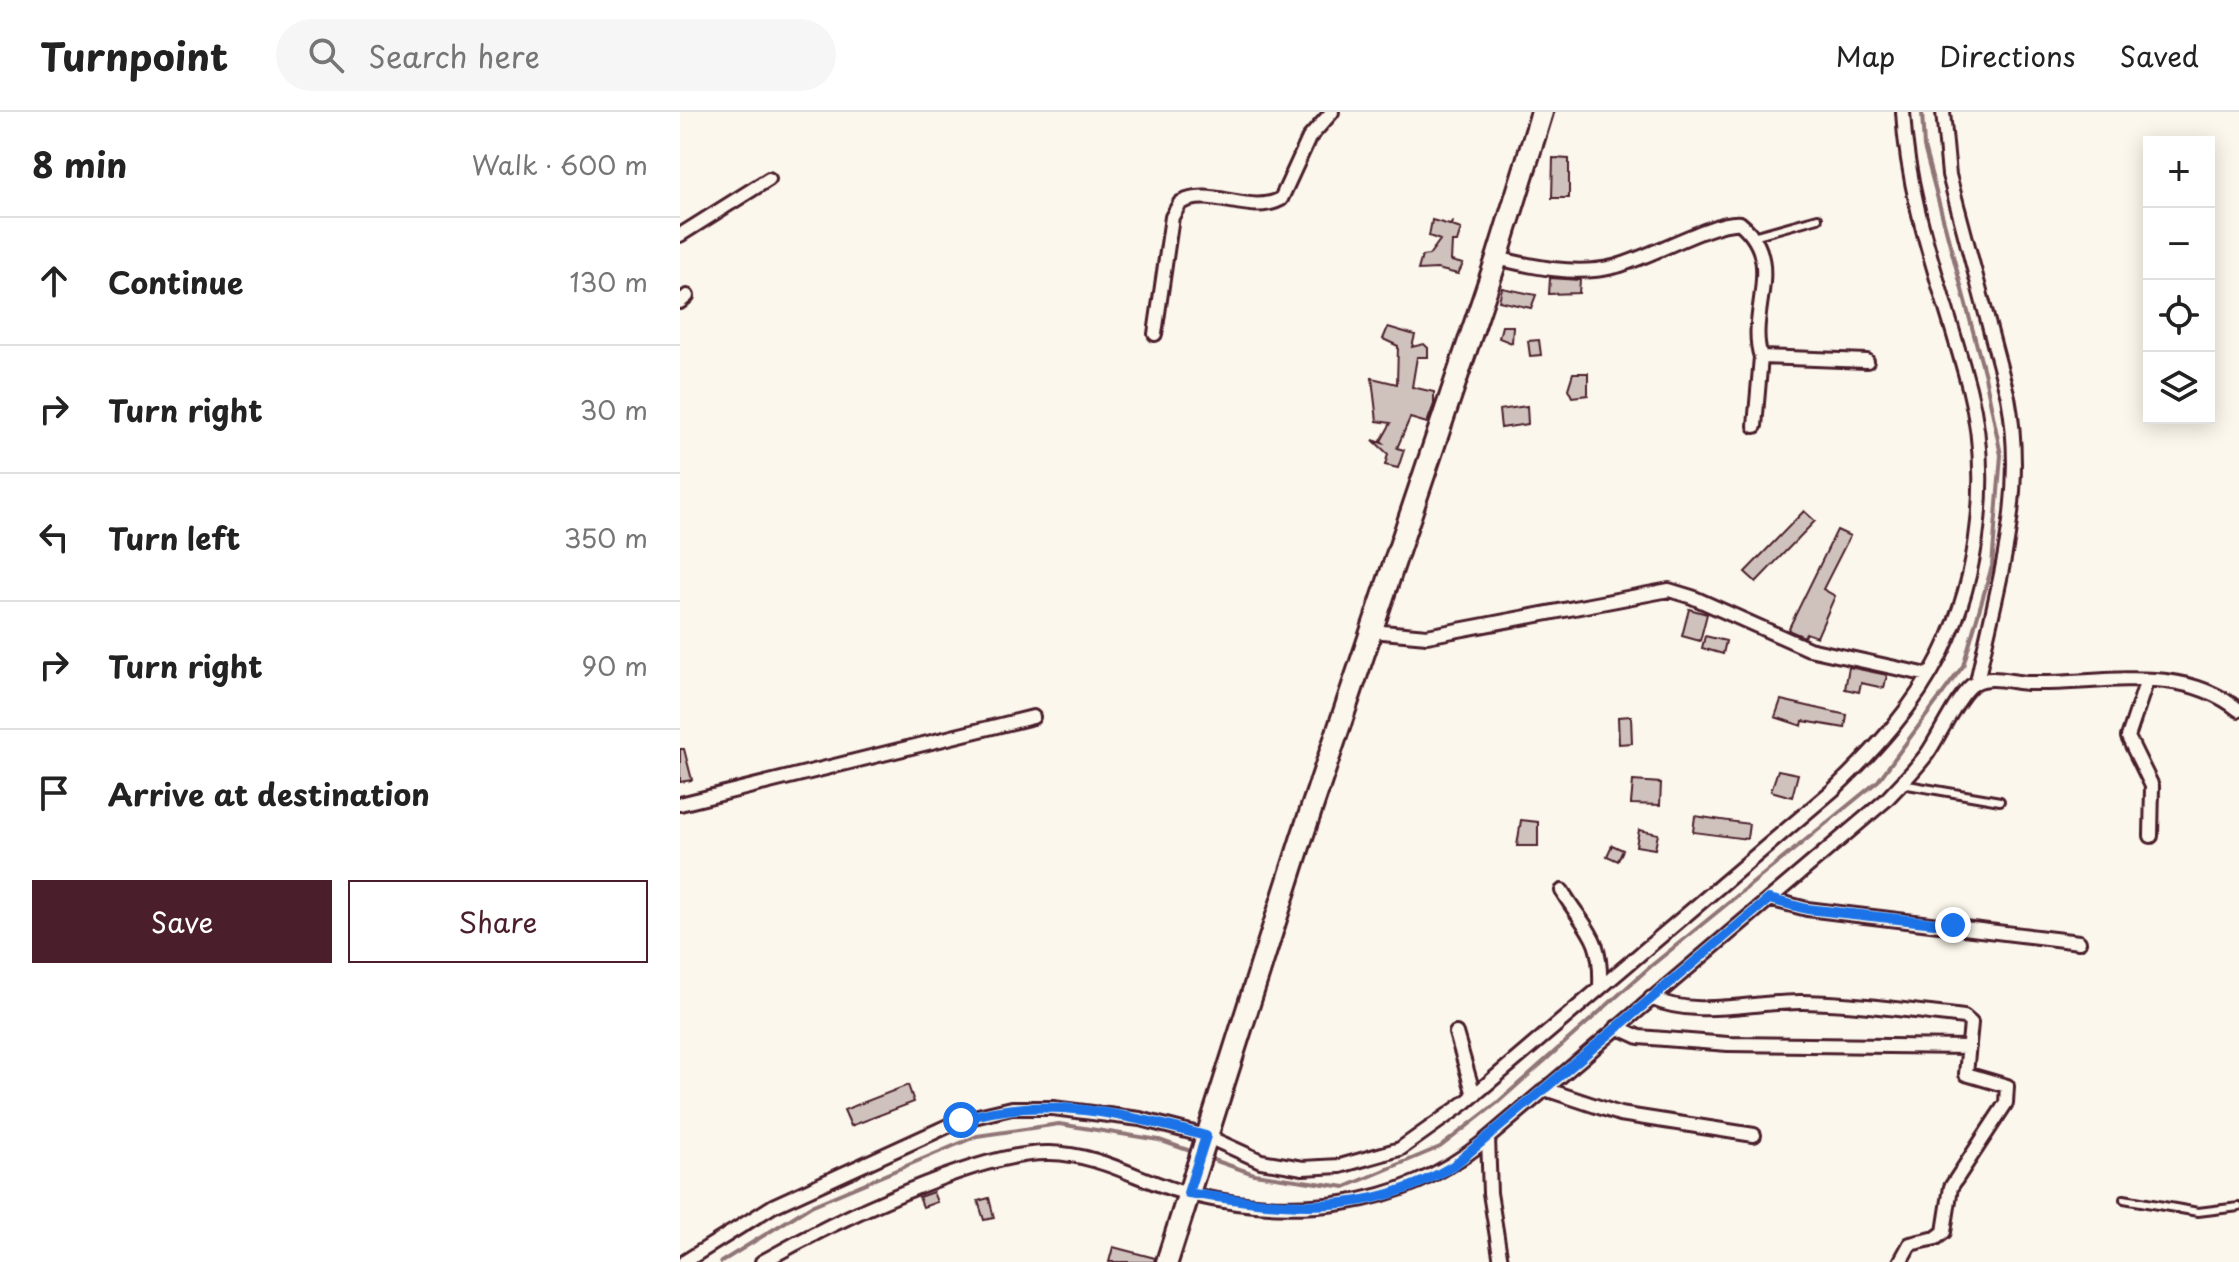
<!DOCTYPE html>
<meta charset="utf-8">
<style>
body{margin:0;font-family:"Playpen Sans",sans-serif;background:#f6f6f6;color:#222}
.controls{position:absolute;right:24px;top:24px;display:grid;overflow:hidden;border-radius:0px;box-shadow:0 4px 20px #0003}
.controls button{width:72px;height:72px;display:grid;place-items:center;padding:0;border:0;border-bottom:2px solid #e0e0e0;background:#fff;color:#222;font:40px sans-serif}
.stop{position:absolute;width:24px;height:24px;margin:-18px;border:6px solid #1a73e8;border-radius:50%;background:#fff}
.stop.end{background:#1a73e8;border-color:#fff;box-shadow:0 2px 8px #0008}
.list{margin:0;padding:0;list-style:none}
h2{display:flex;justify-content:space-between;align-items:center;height:104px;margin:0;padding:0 32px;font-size:34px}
h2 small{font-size:26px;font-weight:400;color:#767676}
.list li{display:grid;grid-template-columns:52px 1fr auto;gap:24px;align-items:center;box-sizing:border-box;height:128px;padding:0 32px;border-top:2px solid #e0e0e0}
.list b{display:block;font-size:30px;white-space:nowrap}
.list em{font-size:26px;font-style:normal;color:#767676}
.actions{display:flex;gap:16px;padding:24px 32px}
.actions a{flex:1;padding:18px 0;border:2px solid #4a1f2b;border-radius:0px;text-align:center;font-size:28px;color:#4a1f2b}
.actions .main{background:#4a1f2b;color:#fff}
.icon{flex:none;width:44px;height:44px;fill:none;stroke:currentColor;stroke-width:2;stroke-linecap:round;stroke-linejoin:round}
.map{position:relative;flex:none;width:1559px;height:1150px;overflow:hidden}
header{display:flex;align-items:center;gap:48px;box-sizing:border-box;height:112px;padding:0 40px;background:#fff;border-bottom:2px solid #e0e0e0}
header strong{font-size:38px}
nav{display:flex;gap:44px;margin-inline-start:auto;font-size:28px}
.search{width:560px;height:72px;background:#f6f6f6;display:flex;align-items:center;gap:20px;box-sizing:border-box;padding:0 28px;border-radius:44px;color:#767676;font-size:30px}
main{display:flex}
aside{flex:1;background:#fff}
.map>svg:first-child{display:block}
</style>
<header>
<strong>Turnpoint</strong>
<div class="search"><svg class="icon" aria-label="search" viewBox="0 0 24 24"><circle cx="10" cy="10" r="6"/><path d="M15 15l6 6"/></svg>Search here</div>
<nav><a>Map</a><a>Directions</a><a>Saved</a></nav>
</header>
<main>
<aside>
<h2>8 min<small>Walk · 600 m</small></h2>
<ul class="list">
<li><svg class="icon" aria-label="ahead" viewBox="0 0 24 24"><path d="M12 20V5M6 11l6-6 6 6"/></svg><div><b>Continue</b></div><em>130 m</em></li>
<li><svg class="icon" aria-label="right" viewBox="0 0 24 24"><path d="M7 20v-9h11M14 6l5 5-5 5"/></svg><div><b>Turn right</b></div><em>30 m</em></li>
<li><svg class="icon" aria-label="left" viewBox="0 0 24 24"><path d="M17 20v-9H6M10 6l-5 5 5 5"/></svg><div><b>Turn left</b></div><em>350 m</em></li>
<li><svg class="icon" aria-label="right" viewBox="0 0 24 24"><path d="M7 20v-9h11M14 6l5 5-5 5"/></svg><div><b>Turn right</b></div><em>90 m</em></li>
<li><svg class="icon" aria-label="arrive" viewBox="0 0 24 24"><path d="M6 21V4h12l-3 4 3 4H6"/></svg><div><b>Arrive at destination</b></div></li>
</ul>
<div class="actions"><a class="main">Save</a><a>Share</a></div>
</aside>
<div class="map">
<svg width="1559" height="1150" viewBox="0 0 1559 1150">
<rect width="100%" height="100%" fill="#fbf7ec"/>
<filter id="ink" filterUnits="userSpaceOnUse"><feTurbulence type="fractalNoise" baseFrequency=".0125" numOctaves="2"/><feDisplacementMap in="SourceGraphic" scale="16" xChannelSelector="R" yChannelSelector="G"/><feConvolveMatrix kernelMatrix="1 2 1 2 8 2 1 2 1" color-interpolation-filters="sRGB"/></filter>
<g filter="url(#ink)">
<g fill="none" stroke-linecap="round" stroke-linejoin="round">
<path stroke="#907477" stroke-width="4" d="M 528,1046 L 574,1062 L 665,1075 L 760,1035 L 817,991 L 971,854 L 1198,669 L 1283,554 L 1312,454 L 1321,343 L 1305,264 L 1244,35 L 1242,0
M 41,1150 L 131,1094 L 297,1024 L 379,1012 L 479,1028 L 516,1041"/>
</g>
<path fill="#cfc2bc" stroke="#4a1f2b" stroke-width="2" d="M 873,46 L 889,47 L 889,86 L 872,86 Z
M 752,108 L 770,113 L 773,109 L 772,114 L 781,117 L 777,130 L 772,130 L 771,149 L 783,152 L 778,162 L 757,157 L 738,158 L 742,144 L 749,143 L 760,128 L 749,124 Z
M 870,166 L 900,168 L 899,181 L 869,182 Z
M 822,176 L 856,183 L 851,196 L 819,189 Z
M 822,214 L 833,214 L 832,231 L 819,226 Z
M 708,215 L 735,223 L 732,235 L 744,232 L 748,236 L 748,245 L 737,245 L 732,275 L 754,280 L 754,292 L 747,311 L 730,306 L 717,336 L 724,338 L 718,356 L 705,353 L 708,342 L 693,328 L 705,332 L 701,329 L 711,311 L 697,309 L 692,266 L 717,272 L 718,234 L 703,227 Z
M 859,228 L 861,243 L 850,244 L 848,229 Z
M 893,261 L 908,261 L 908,283 L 892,285 L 888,277 Z
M 847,294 L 848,312 L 821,316 L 819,298 Z
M 1124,399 L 1135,409 L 1076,470 L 1065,460 Z
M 1157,418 L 1170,424 L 1143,477 L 1155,484 L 1137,525 L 1126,521 L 1124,525 L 1108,518 Z
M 1009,497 L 1027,502 L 1020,529 L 1002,524 Z
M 1025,524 L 1046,529 L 1043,542 L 1022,536 Z
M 1169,555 L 1207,563 L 1204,576 L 1181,571 L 1179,580 L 1165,577 Z
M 1101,588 L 1167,603 L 1165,616 L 1123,609 L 1122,614 L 1095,605 Z
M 951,604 L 952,631 L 939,632 L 938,605 Z
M 0,637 L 4,637 L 12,668 L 0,670 Z
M 1098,658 L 1118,662 L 1112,685 L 1091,679 Z
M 953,669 L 981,671 L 980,693 L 951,692 Z
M 1015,704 L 1069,712 L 1067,727 L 1013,720 Z
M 841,708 L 858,710 L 858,734 L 837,734 Z
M 959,718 L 978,722 L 975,737 L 956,734 Z
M 932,733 L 943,738 L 938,749 L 927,744 Z
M 228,973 L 234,990 L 171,1014 L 164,998 Z
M 253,1080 L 257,1090 L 243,1095 L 239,1085 Z
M 309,1086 L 314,1106 L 304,1108 L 298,1089 Z
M 433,1135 L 475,1146 L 474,1150 L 429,1150 Z"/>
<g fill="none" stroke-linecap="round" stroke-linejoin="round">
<defs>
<path id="lane" d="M 1073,124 L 1138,106
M 1222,672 L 1320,689
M 1444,1087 L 1518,1100 L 1559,1095"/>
<path id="street" d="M 1263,0 L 1269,63 L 1328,285 C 1347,386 1317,473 1297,570
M 0,123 L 89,67
M 817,146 C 853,155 896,164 933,155 C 965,148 1034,108 1060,111 C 1107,150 1066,200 1081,245 L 1187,249
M 0,190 L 7,184
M 475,222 L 492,105 L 500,91 C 531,74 570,104 601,87 L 629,26 L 652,0
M 1075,314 L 1081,245
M 691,519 L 747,524 L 989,478 L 1012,485 L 1129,537 L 1248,563
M 1467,568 L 1448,625 L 1472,674 L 1471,724
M 0,692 L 353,605
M 882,779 C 907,820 922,824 920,875
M 1089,787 L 1127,797 L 1399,830
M 971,886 C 1015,907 1075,889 1123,890 C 1177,891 1231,899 1284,905 L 1291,911 L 1286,962 L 1327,974 L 1326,991 L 1271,1075 L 1264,1120 L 1256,1126 L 1230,1132 L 1220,1150
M 937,915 L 959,925 L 1048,932 L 1289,935
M 776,921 L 794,983
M 865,977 L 940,1002 L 1074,1023
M 808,1026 L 810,1081 L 821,1150
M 4,1150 L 93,1094 L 281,1008 L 332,996 L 373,996 L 460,1007 L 526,1024 L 581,1049 L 623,1056 L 660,1054 L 720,1037 L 786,990 L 1153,678 C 1195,638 1235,594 1261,542 C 1300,463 1311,360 1289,276 C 1265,184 1228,96 1223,0
M 82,1150 C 147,1113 297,1039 370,1041 C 421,1042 461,1070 509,1082 C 612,1107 718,1098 802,1031 L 1206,688 C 1220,673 1234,659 1247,642 C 1259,625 1279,580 1295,571 C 1311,562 1333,571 1350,571 C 1420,573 1499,550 1559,598"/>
<path id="primary" d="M 487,1150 L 622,725 L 817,146 L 862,0"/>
</defs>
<use href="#lane" stroke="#4a1f2b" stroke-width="12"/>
<use href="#street" stroke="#4a1f2b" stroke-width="18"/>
<use href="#primary" stroke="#4a1f2b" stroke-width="26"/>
<use href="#lane" stroke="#fbf7ec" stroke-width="6"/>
<use href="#street" stroke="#fbf7ec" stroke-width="12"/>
<use href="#primary" stroke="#fbf7ec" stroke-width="20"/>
</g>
</g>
<g fill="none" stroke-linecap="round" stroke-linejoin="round" filter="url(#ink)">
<path stroke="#1a73e8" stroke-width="10" d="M 281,1008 C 361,981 448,1003 526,1024 L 508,1081 C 604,1095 685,1107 773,1054 L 1089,787 L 1127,797 L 1273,813"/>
</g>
</svg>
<div class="controls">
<button>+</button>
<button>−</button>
<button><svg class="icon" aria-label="locate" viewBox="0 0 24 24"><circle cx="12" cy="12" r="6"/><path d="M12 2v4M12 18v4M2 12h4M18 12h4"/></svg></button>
<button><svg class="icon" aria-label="layers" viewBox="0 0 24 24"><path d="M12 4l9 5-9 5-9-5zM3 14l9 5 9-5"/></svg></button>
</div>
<div class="stop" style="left:281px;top:1008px"></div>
<div class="stop end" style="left:1273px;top:813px"></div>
</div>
</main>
